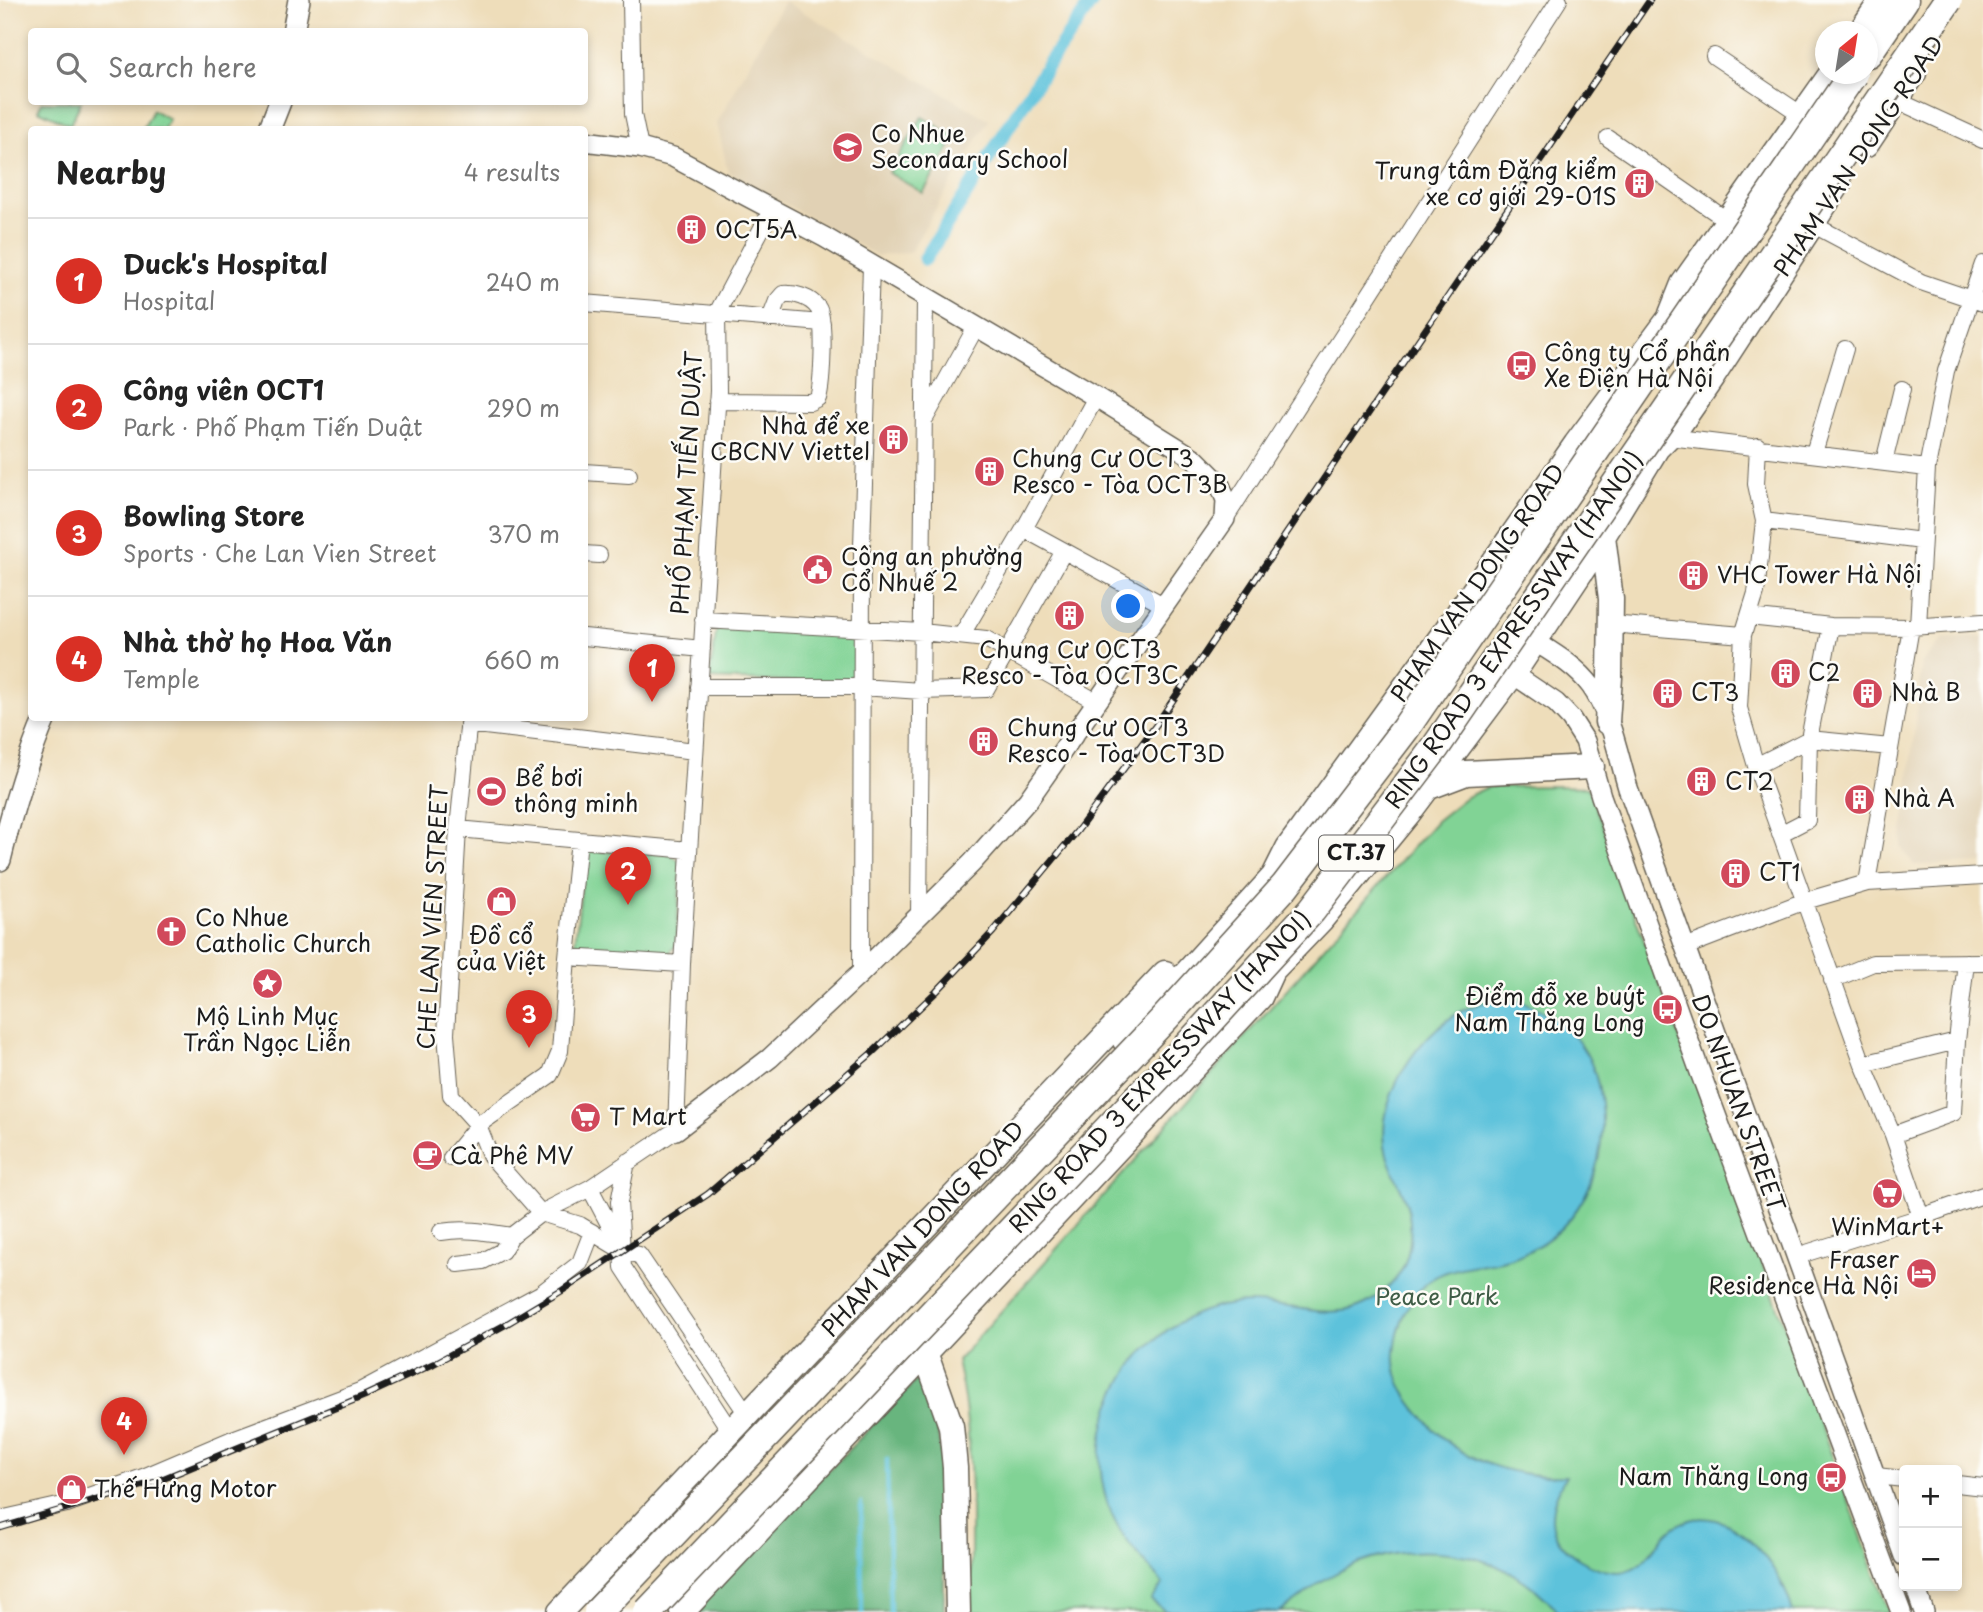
<!DOCTYPE html>
<meta charset="utf-8">
<style>
body{margin:0;font-family:"Playpen Sans",sans-serif;background:#f6f6f6;color:#222}
.controls{position:absolute;right:21px;bottom:21px;display:grid;overflow:hidden;border-radius:7px;box-shadow:0 4px 10px #0003}
.controls button{width:63px;height:63px;display:grid;place-items:center;padding:0;border:0;border-bottom:2px solid #e0e0e0;background:#fff;color:#222;font:35px sans-serif}
.compass{position:absolute;left:1815px;top:21px;width:63px;height:63px;border-radius:50%;background:#fff;box-shadow:0 4px 10px #0003;rotate:30deg}
.you{position:absolute;left:1129px;top:607px;width:24px;height:24px;margin:-18px;border:5px solid #fff;border-radius:50%;background:#1a73e8;box-shadow:0 0 0 10px #1a73e833}
.badge{display:grid;place-items:center;width:46px;height:46px;border-radius:50%;background:#d93025;color:#fff;font-size:23px;font-weight:700}
.pin{position:absolute;translate:-50% -58px;filter:drop-shadow(0 2px 4px #0008)}
.pin::after{content:'';position:absolute;top:37px;width:24px;height:21px;background:inherit;clip-path:polygon(0 0,100% 0,50% 100%)}
.list{margin:0;padding:0;list-style:none}
h2{display:flex;justify-content:space-between;align-items:center;height:91px;margin:0;padding:0 28px;font-size:30px}
h2 small{font-size:23px;font-weight:400;color:#767676}
.list li{display:grid;grid-template-columns:46px 1fr auto;gap:21px;align-items:center;box-sizing:border-box;height:126px;padding:0 28px;border-top:2px solid #e0e0e0}
.list b{display:block;font-size:26px;white-space:nowrap}
.list p{margin:0;font-size:23px;white-space:nowrap;color:#767676}
.list em{font-size:23px;font-style:normal;color:#767676}
.icon{flex:none;width:38px;height:38px;fill:none;stroke:currentColor;stroke-width:2;stroke-linecap:round;stroke-linejoin:round}
.map{position:relative;flex:none;width:1983px;height:1612px;overflow:hidden}
.search{position:absolute;background:#fff;box-shadow:0 4px 10px #0003;left:28px;top:28px;width:560px;height:77px;display:flex;align-items:center;gap:18px;box-sizing:border-box;padding:0 24px;border-radius:7px;color:#767676;font-size:26px}
.panel{position:absolute;background:#fff;box-shadow:0 4px 10px #0003;left:28px;top:126px;width:560px;height:595px;border-radius:7px}
.map>svg:first-child{display:block}
</style>
<div class="map">
<svg width="1983" height="1612" viewBox="0 0 1983 1612">
<rect width="100%" height="100%" fill="#fdfcf7"/>
<filter id="ink" filterUnits="userSpaceOnUse"><feTurbulence type="fractalNoise" baseFrequency=".0143" numOctaves="2"/><feDisplacementMap in="SourceGraphic" scale="14" xChannelSelector="R" yChannelSelector="G"/><feConvolveMatrix kernelMatrix="1 2 1 2 8 2 1 2 1" color-interpolation-filters="sRGB"/></filter>
<filter id="wash" filterUnits="userSpaceOnUse"><feTurbulence type="fractalNoise" baseFrequency=".00686" numOctaves="4" result="noise"/><feDisplacementMap in="SourceGraphic" scale="28" xChannelSelector="R" yChannelSelector="G"/><feGaussianBlur stdDeviation="1.57" result="paint"/><feColorMatrix in="noise" values="0 0 0 0 0 0 0 0 0 0 0 0 0 0 0 0 0 1.4 0 .05"/><feComposite in="paint" operator="in"/></filter>
<g filter="url(#wash)">
<rect width="100%" height="100%" fill="#eeddba"/>
<path fill="#e1d1b4" d="M 784,1 L 989,120 L 910,252 L 878,256 L 728,172 L 717,123 Z
M 1983,636 L 1983,863 L 1914,865 L 1901,847 L 1922,662 L 1944,639 Z"/>
<path fill="#81d395" stroke="#4e7858" stroke-width="2" d="M 42,102 L 81,102 L 70,125 L 38,110 Z
M 153,110 L 169,119 L 164,129 L 143,129 Z
M 922,117 L 956,137 L 923,193 L 889,173 Z
M 717,626 L 858,634 L 857,684 L 709,679 Z
M 1551,786 L 1588,787 L 1889,1612 L 971,1612 C 970,1529 976,1443 957,1361 L 1436,821 L 1466,797 L 1488,787 Z
M 590,851 L 670,854 L 678,860 L 681,867 L 676,945 L 666,957 L 580,949 L 575,942 L 585,856 Z"/>
<path fill="#68b57e" stroke="#42684d" stroke-width="2" d="M 916,1381 C 952,1401 943,1571 944,1612 L 689,1612 Z"/>
<path fill="#5dc2db" stroke="#3c6f7c" stroke-width="2" d="M 1515,999 C 1554,1012 1587,1039 1597,1081 C 1614,1151 1589,1228 1517,1256 C 1491,1267 1461,1263 1435,1277 C 1408,1291 1388,1345 1397,1374 C 1402,1393 1415,1409 1428,1423 C 1461,1462 1516,1478 1566,1476 C 1547,1509 1544,1537 1579,1559 C 1590,1566 1606,1572 1619,1572 C 1648,1570 1655,1539 1676,1526 C 1728,1494 1782,1568 1793,1612 L 1558,1612 C 1502,1543 1401,1535 1327,1578 C 1310,1588 1297,1603 1279,1612 L 1165,1611 L 1151,1600 L 1163,1584 C 1141,1556 1119,1539 1107,1502 C 1080,1417 1139,1320 1227,1305 C 1291,1293 1343,1341 1395,1280 C 1414,1257 1414,1220 1403,1194 C 1395,1173 1384,1158 1384,1134 C 1384,1084 1426,1024 1473,1006 C 1487,1000 1501,1000 1515,999 Z"/>
<g fill="none" stroke-linecap="round" stroke-linejoin="round">
<path stroke="#5dc2db" stroke-width="4.5" d="M 887,1459 L 890,1612
M 861,1503 L 862,1612"/>
<path stroke="#5dc2db" stroke-width="14" d="M 925,259 L 1047,66 L 1093,0"/>
</g>
</g>
<g filter="url(#ink)">
<g fill="none" stroke-linecap="round" stroke-linejoin="round">
<defs>
<path id="minor" d="M 631,0 L 633,114 L 640,148
M 1714,56 L 1802,115
M 1896,100 L 1983,140
M 1608,138 L 1728,221
M 1812,224 L 1921,282 L 1983,303
M 584,303 L 822,323
M 717,401 L 810,402 L 818,398 C 822,385 826,319 818,308 C 810,297 795,293 783,294 L 777,301 L 770,319
M 926,417 L 976,327
M 1669,437 L 1927,468
M 1758,446 L 1756,484 L 1764,521 L 1756,593 L 1743,635 L 1739,708 L 1756,766 L 1863,1064 L 1893,1135 L 1921,1217
M 1814,453 L 1845,349
M 1884,462 L 1902,389
M 584,472 L 629,475
M 1225,519 L 1559,0
M 1764,521 L 1922,541
M 1024,529 L 1165,606
M 584,554 L 599,555
M 1749,617 L 1831,626 L 1911,627
M 703,620 L 922,632 L 986,639 L 1097,702
M 1610,624 L 1743,635
M 1918,626 L 1927,468 L 1946,371 L 1983,264
M 961,636 L 1024,529 L 1096,397
M 584,637 L 702,649
M 699,687 L 861,687 L 921,691 L 986,689 L 1064,551
M 469,718 L 458,829 L 446,1034 L 451,1095 L 478,1125 L 490,1155 L 541,1213 L 590,1188 L 623,1251
M 468,724 L 695,751
M 1756,766 L 1809,739 L 1890,747
M 458,829 L 689,850
M 1780,834 L 1807,820 L 1809,739 L 1831,626
M 1867,883 L 1911,627 L 1983,622
M 919,915 L 925,297
M 1685,947 L 1805,901 L 1867,883 L 1983,876
M 567,957 L 682,964
M 861,973 L 862,546 L 871,266
M 1832,980 L 1873,963 L 1983,962
M 1863,1064 L 1957,1041
M 1893,1135 L 1953,1113 L 1957,1041 L 1966,962
M 451,1158 L 478,1125 L 550,1075 L 560,1051 L 567,957 L 579,840
M 627,1162 L 619,1202 L 623,1267 L 731,1432
M 590,1188 L 676,1130 L 682,964 L 718,391 L 717,313 L 772,209
M 441,1232 C 466,1228 486,1232 511,1236
M 1797,1256 L 1921,1217 L 1983,1195
M 458,1264 L 483,1261 L 502,1251 L 511,1236 L 541,1213 L 580,1225 L 623,1251 L 639,1255 L 747,1414
M 1876,1476 L 1904,1479
M 1957,1484 L 1983,1487
M 0,1519 L 67,1504 L 143,1477 L 230,1440 L 360,1391 L 540,1294 L 580,1263 L 592,1232"/>
<path id="tertiary" d="M 584,141 L 640,148 L 673,157 L 824,237 L 1096,397 L 1194,458 L 1219,483 L 1226,500 L 1225,519 L 1028,800 L 972,863 L 861,973 L 770,1058 L 676,1130
M 1536,642 C 1555,654 1577,667 1591,686 C 1611,714 1618,755 1628,788 L 1904,1556
M 1513,674 L 1556,703 L 1571,719 L 1585,741 L 1601,796 L 1700,1072 L 1901,1612
M 1915,1586 L 1924,1612"/>
<path id="secondary" d="M 293,32 L 299,0
M 269,130 L 280,102
M 0,860 C 12,811 25,764 45,718"/>
<path id="primary" d="M 1860,32 L 1882,0
M 1866,145 L 1914,73
M 1671,314 L 1683,284 L 1831,74
M 1603,536 L 1611,599 L 1610,677 L 1607,722
M 1429,787 L 1466,773 L 1592,767
M 1125,1041 L 1274,876 L 1288,848 L 1447,629 L 1576,444 L 1669,319 L 1689,300
M 925,1352 L 951,1426 L 955,1468 L 958,1612
M 560,1612 L 1165,973
M 682,1612 C 874,1406 1069,1203 1260,997 L 1272,971 L 1321,920 L 1408,814 L 1513,674 L 1585,566 L 1657,448 L 1678,427 L 1712,378 L 1839,183"/>
<path id="motorway" d="M 1868,53 L 1904,0"/>
</defs>
<use href="#minor" stroke="#666053" stroke-width="18"/>
<use href="#tertiary" stroke="#666053" stroke-width="22"/>
<use href="#secondary" stroke="#666053" stroke-width="24"/>
<use href="#primary" stroke="#666053" stroke-width="27"/>
<use href="#motorway" stroke="#666053" stroke-width="31"/>
<use href="#minor" stroke="#fff" stroke-width="16"/>
<use href="#tertiary" stroke="#fff" stroke-width="19"/>
<use href="#secondary" stroke="#fff" stroke-width="21"/>
<use href="#primary" stroke="#fff" stroke-width="24"/>
<use href="#motorway" stroke="#fff" stroke-width="28"/>
<defs>
<path id="rail" d="M 0,1528 L 155,1482 L 364,1396 L 433,1364 L 503,1326 L 563,1290 L 708,1194 L 873,1052 L 936,992 L 993,932 L 1078,830 L 1156,725 L 1650,0"/>
</defs>
<use href="#rail" stroke="#1c1c1c" stroke-width="7"/>
<use href="#rail" stroke="#fdfcf7" stroke-width="4.5" stroke-dasharray="13" stroke-linecap="butt"/>
<defs>
<path id="motorway-bridge" d="M 598,1612 L 1166,1017 L 1285,886 L 1405,729 L 1853,74
M 648,1612 L 1192,1041 L 1312,910 L 1435,748 L 1948,0"/>
</defs>
<use href="#motorway-bridge" stroke="#666053" stroke-width="31" stroke-linecap="butt"/>
<use href="#motorway-bridge" stroke="#fff" stroke-width="28"/>
</g>
</g>
<defs>
<symbol id="school-disc" viewBox="-11 -11 22 22"><circle r="9.5" fill="#d1495b" stroke="#fdfcf7"/><path d="M0-5L7-2L0 1L-7-2ZM-4 1L0 2.5L4 1V4Q0 6-4 4Z" fill="#fff"/></symbol>
<symbol id="building-disc" viewBox="-11 -11 22 22"><circle r="9.5" fill="#d1495b" stroke="#fdfcf7"/><path d="M-4-6H4V6H1V3H-1V6H-4ZM-2.5-4.3h1.7v1.8h-1.7ZM.8-4.3h1.7v1.8H.8ZM-2.5-1h1.7V.8h-1.7ZM.8-1h1.7V.8H.8Z" fill="#fff"/></symbol>
<symbol id="bus-disc" viewBox="-11 -11 22 22"><circle r="9.5" fill="#d1495b" stroke="#fdfcf7"/><path d="M-5-6H5V4H4V6H2V4H-2V6H-4V4H-5ZM-3.5-4V0h7V-4ZM-3.5 1.2v1.5H-2V1.2ZM2 1.2v1.5H3.5V1.2Z" fill="#fff"/></symbol>
<symbol id="civic-disc" viewBox="-11 -11 22 22"><circle r="9.5" fill="#d1495b" stroke="#fdfcf7"/><path d="M-.6-6.5H3V-4.5H.6V-3L4-1V1h2V6H-6V1h2V-1L-.6-3ZM-1.2 2.5V6h2.4V2.5Z" fill="#fff"/></symbol>
<symbol id="stadium-disc" viewBox="-11 -11 22 22"><circle r="9.5" fill="#d1495b" stroke="#fdfcf7"/><path d="M0-5a6.5 5 0 1 0 0 10a6.5 5 0 1 0 0-10ZM-3.5-1.8h7v3.6h-7Z" fill="#fff"/></symbol>
<symbol id="shop-disc" viewBox="-11 -11 22 22"><circle r="9.5" fill="#d1495b" stroke="#fdfcf7"/><path d="M-5-2.5h2.3a2.7 3.5 0 0 1 5.4 0H5L5.5 6h-11ZM-1.5-2.5h3a1.5 2.3 0 0 0-3 0Z" fill="#fff"/></symbol>
<symbol id="church-disc" viewBox="-11 -11 22 22"><circle r="9.5" fill="#d1495b" stroke="#fdfcf7"/><path d="M-1.2-6h2.4v3.5h3.3v2.4h-3.3V6h-2.4V-.1h-3.3v-2.4h3.3Z" fill="#fff"/></symbol>
<symbol id="sight-disc" viewBox="-11 -11 22 22"><circle r="9.5" fill="#d1495b" stroke="#fdfcf7"/><path d="M0-6L1.8-2.2L6-1.7L2.9 1.2L3.7 5.4L0 3.3L-3.7 5.4L-2.9 1.2L-6-1.7L-1.8-2.2Z" fill="#fff"/></symbol>
<symbol id="supermarket-disc" viewBox="-11 -11 22 22"><circle r="9.5" fill="#d1495b" stroke="#fdfcf7"/><path d="M-6-5.5h2.5l.6 2H6L4.5 2H-2.5L-4.4-4H-6ZM-1.5 3.2a1.3 1.3 0 1 0 .1 0ZM3 3.2a1.3 1.3 0 1 0 .1 0Z" fill="#fff"/></symbol>
<symbol id="cafe-disc" viewBox="-11 -11 22 22"><circle r="9.5" fill="#d1495b" stroke="#fdfcf7"/><path d="M-5.5-4.5H6V0H3Q3 3.5 0 3.5H-2.5Q-5.5 3.5-5.5 0ZM3-3.2v2h1.7v-2ZM-6 4.5H4V6H-6Z" fill="#fff"/></symbol>
<symbol id="hotel-disc" viewBox="-11 -11 22 22"><circle r="9.5" fill="#d1495b" stroke="#fdfcf7"/><path d="M-6-4.5h1.5V1H6V5H4.5V3h-9V5H-6ZM-4 0a1.8 1.8 0 1 1 3.6 0ZM.5 0V-2.5h3Q6-2.5 6 0Z" fill="#fff"/></symbol>
</defs>
<g fill-rule="evenodd">
<use href="#school-disc" x="830" y="130" width="35" height="35"/>
<use href="#building-disc" x="1622" y="166" width="35" height="35"/>
<use href="#building-disc" x="674" y="212" width="35" height="35"/>
<use href="#bus-disc" x="1504" y="348" width="35" height="35"/>
<use href="#building-disc" x="876" y="422" width="35" height="35"/>
<use href="#building-disc" x="972" y="454" width="35" height="35"/>
<use href="#civic-disc" x="800" y="552" width="35" height="35"/>
<use href="#building-disc" x="1676" y="558" width="35" height="35"/>
<use href="#building-disc" x="1052" y="598" width="35" height="35"/>
<use href="#building-disc" x="1768" y="656" width="35" height="35"/>
<use href="#building-disc" x="1650" y="676" width="35" height="35"/>
<use href="#building-disc" x="1850" y="676" width="35" height="35"/>
<use href="#building-disc" x="966" y="724" width="35" height="35"/>
<use href="#building-disc" x="1684" y="764" width="35" height="35"/>
<use href="#stadium-disc" x="474" y="774" width="35" height="35"/>
<use href="#building-disc" x="1842" y="782" width="35" height="35"/>
<use href="#building-disc" x="1718" y="856" width="35" height="35"/>
<use href="#shop-disc" x="484" y="884" width="35" height="35"/>
<use href="#church-disc" x="154" y="914" width="35" height="35"/>
<use href="#sight-disc" x="250" y="966" width="35" height="35"/>
<use href="#bus-disc" x="1650" y="992" width="35" height="35"/>
<use href="#supermarket-disc" x="568" y="1100" width="35" height="35"/>
<use href="#cafe-disc" x="410" y="1138" width="35" height="35"/>
<use href="#supermarket-disc" x="1870" y="1176" width="35" height="35"/>
<use href="#hotel-disc" x="1904" y="1256" width="35" height="35"/>
<use href="#bus-disc" x="1814" y="1460" width="35" height="35"/>
<use href="#shop-disc" x="54" y="1472" width="35" height="35"/>
</g>
<g text-anchor="middle" stroke-width="5" stroke-linejoin="round" paint-order="stroke">
<rect fill="#fdfcf7" stroke="#605f5e" stroke-width="2" x="1319" y="835.5" width="74" height="35" rx="5"/>
<g font-size="21" font-weight="bold" fill="#1c1c1c">
<text x="1356" y="860">CT.37</text>
</g>
<g font-size="23" fill="#1c1c1c" stroke="#fdfcf7" text-anchor="start">
<text x="871" y="142">Co Nhue<tspan x="871" dy="26">Secondary School</tspan></text>
<text x="1617" y="179" text-anchor="end">Trung tâm Đăng kiểm<tspan x="1617" dy="26">xe cơ giới 29-01S</tspan></text>
<text x="715" y="238">OCT5A</text>
<text x="1544" y="361">Công ty Cổ phần<tspan x="1544" dy="26">Xe Điện Hà Nội</tspan></text>
<text x="870" y="434" text-anchor="end">Nhà để xe<tspan x="870" dy="26">CBCNV Viettel</tspan></text>
<text x="1012" y="467">Chung Cư OCT3<tspan x="1012" dy="26">Resco - Tòa OCT3B</tspan></text>
<text x="841" y="565">Công an phường<tspan x="841" dy="26">Cổ Nhuế 2</tspan></text>
<text x="1717" y="583">VHC Tower Hà Nội</text>
<text x="1070" y="658" text-anchor="middle">Chung Cư OCT3<tspan x="1070" dy="26">Resco - Tòa OCT3C</tspan></text>
<text x="1808" y="681">C2</text>
<text x="1691" y="701">CT3</text>
<text x="1891" y="701">Nhà B</text>
<text x="1007" y="736">Chung Cư OCT3<tspan x="1007" dy="26">Resco - Tòa OCT3D</tspan></text>
<text x="514" y="786">Bể bơi<tspan x="514" dy="26">thông minh</tspan></text>
<text x="1725" y="790">CT2</text>
<text x="1883" y="807">Nhà A</text>
<text x="1759" y="881">CT1</text>
<text x="195" y="926">Co Nhue<tspan x="195" dy="26">Catholic Church</tspan></text>
<text x="501" y="944" text-anchor="middle">Đồ cổ<tspan x="501" dy="26">của Việt</tspan></text>
<text x="1645" y="1005" text-anchor="end">Điểm đỗ xe buýt<tspan x="1645" dy="26">Nam Thăng Long</tspan></text>
<text x="267" y="1025" text-anchor="middle">Mộ Linh Mục<tspan x="267" dy="26">Trần Ngọc Liễn</tspan></text>
<text x="609" y="1125">T Mart</text>
<text x="450" y="1164">Cà Phê MV</text>
<text x="1888" y="1235" text-anchor="middle">WinMart+</text>
<text x="1899" y="1268" text-anchor="end">Fraser<tspan x="1899" dy="26">Residence Hà Nội</tspan></text>
<text x="1809" y="1485" text-anchor="end">Nam Thăng Long</text>
<text x="94" y="1497">Thế Hưng Motor</text>
</g>
<g font-size="23" fill="#1c1c1c" stroke="#fdfcf7">
<text transform="translate(1859 156) rotate(-56)" y="8">PHAM VAN DONG ROAD</text>
<text transform="translate(687 483) rotate(-87)" y="8">PHỐ PHẠM TIẾN DUẬT</text>
<text transform="translate(1478 583) rotate(-55)" y="8">PHAM VAN DONG ROAD</text>
<text transform="translate(1514 630) rotate(-55)" y="8">RING ROAD 3 EXPRESSWAY (HANOI)</text>
<text transform="translate(433 917) rotate(-87)" y="8">CHE LAN VIEN STREET</text>
<text transform="translate(1160 1072) rotate(-47)" y="8">RING ROAD 3 EXPRESSWAY (HANOI)</text>
<text transform="translate(1738 1103) rotate(70)" y="8">DO NHUAN STREET</text>
<text transform="translate(923 1229) rotate(-47)" y="8">PHAM VAN DONG ROAD</text>
</g>
<g font-size="23" fill="#3f5c46" stroke="#fdfcf7">
<text x="1437" y="1305">Peace Park</text>
</g>
</g>
</svg>
<div class="controls">
<button>+</button>
<button>−</button>
</div>
<svg class="compass" viewBox="-18 -18 36 36"><path d="M0-13l5 13h-10z" fill="#e53935"/><path d="M0 13l5-13h-10z" fill="#767676"/></svg>
<div class="you"></div>
<div class="pin badge" style="left:652px;top:702px">1</div>
<div class="pin badge" style="left:628px;top:905px">2</div>
<div class="pin badge" style="left:529px;top:1048px">3</div>
<div class="pin badge" style="left:124px;top:1455px">4</div>
<div class="search"><svg class="icon" aria-label="search" viewBox="0 0 24 24"><circle cx="10" cy="10" r="6"/><path d="M15 15l6 6"/></svg>Search here</div>
<section class="panel">
<h2>Nearby<small>4 results</small></h2>
<ul class="list">
<li><span class="badge">1</span><div><b>Duck's Hospital</b><p>Hospital</p></div><em>240 m</em></li>
<li><span class="badge">2</span><div><b>Công viên OCT1</b><p>Park · Phố Phạm Tiến Duật</p></div><em>290 m</em></li>
<li><span class="badge">3</span><div><b>Bowling Store</b><p>Sports · Che Lan Vien Street</p></div><em>370 m</em></li>
<li><span class="badge">4</span><div><b>Nhà thờ họ Hoa Văn</b><p>Temple</p></div><em>660 m</em></li>
</ul>
</section>
</div>
